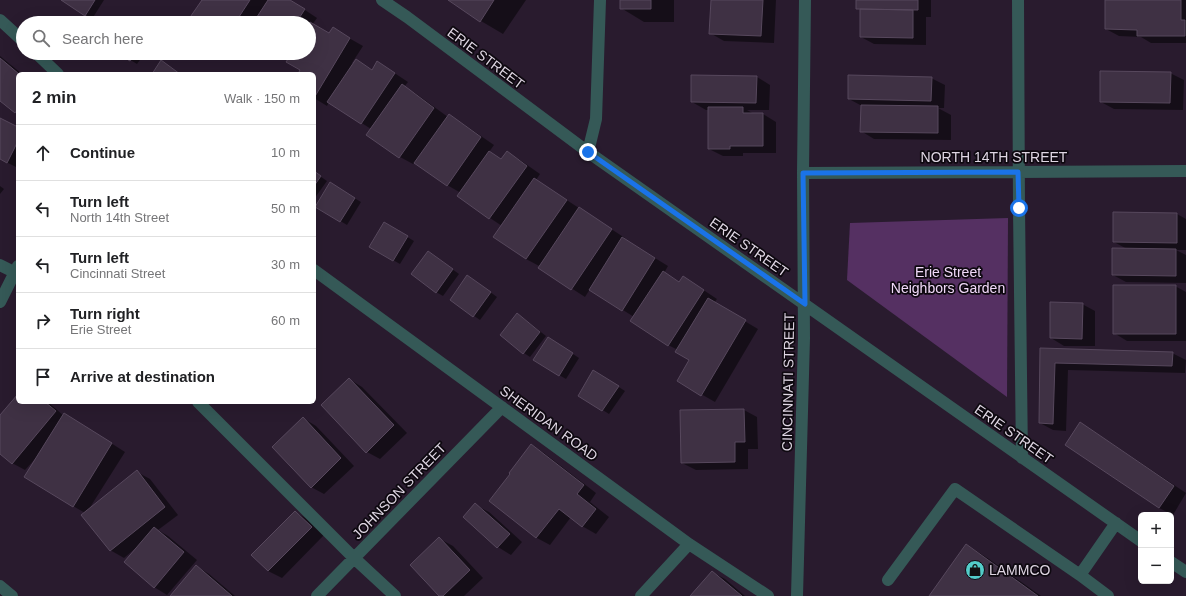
<!DOCTYPE html>
<meta charset="utf-8">
<style>
body{margin:0;font-family:Arial,sans-serif;background:#f6f6f6;color:#202124}
.controls{position:absolute;right:12px;bottom:12px;display:grid;overflow:hidden;border-radius:6px;box-shadow:0 4px 16px #0002}
.controls button{width:36px;height:36px;display:grid;place-items:center;padding:0;border:0;border-bottom:1px solid #e0e0e0;background:#fff;color:#202124;font:20px sans-serif}
.stop{position:absolute;width:12px;height:12px;margin:-9px;border:3px solid #1a73e8;border-radius:50%;background:#fff}
.stop.end{background:#1a73e8;border-color:#fff;box-shadow:0 1px 4px #0008}
.list{margin:0;padding:0;list-style:none}
h2{display:flex;justify-content:space-between;align-items:center;height:52px;margin:0;padding:0 16px;font-size:17px}
h2 small{font-size:13px;font-weight:400;color:#757577}
.list li{display:grid;grid-template-columns:26px 1fr auto;gap:12px;align-items:center;box-sizing:border-box;height:56px;padding:0 16px;border-top:1px solid #e0e0e0}
.list b{display:block;font-size:15px;white-space:nowrap}
.list p{margin:0;font-size:13px;white-space:nowrap;color:#757577}
.list em{font-size:13px;font-style:normal;color:#757577}
.icon{flex:none;width:22px;height:22px;fill:none;stroke:currentColor;stroke-width:2;stroke-linecap:round;stroke-linejoin:round}
.map{position:relative;flex:none;width:1186px;height:596px;overflow:hidden}
.search{position:absolute;background:#fff;box-shadow:0 4px 16px #0002;left:16px;top:16px;width:300px;height:44px;display:flex;align-items:center;gap:10px;box-sizing:border-box;padding:0 14px;border-radius:22px;color:#757577;font-size:15px}
.panel{position:absolute;background:#fff;box-shadow:0 4px 16px #0002;left:16px;top:72px;width:300px;height:332px;border-radius:6px}
.map>svg:first-child{display:block}
</style>
<div class="map">
<svg width="1186" height="596" viewBox="0 0 1186 596">
<rect width="100%" height="100%" fill="#291b2e"/>
<path fill="#553062" d="M 1008,218 L 1007,397 L 847,280 L 850,223 Z"/>
<path fill="#0007" d="M 63,0 L 104,0 L 92,19 Z
M 203,0 L 290,0 L 317,18 L 312,25 L 329,35 L 333,29 L 363,46 L 352,63 L 354,64 L 356,60 L 373,70 L 390,70 L 408,82 L 404,87 L 415,93 L 448,117 L 449,115 L 462,123 L 494,145 L 489,152 L 502,159 L 507,153 L 520,160 L 540,174 L 536,180 L 625,238 L 624,239 L 668,266 L 664,273 L 680,283 L 696,285 L 717,299 L 714,303 L 758,329 L 715,402 L 678,381 L 690,360 L 678,350 L 668,345 L 634,317 L 590,289 L 585,297 L 540,268 L 541,267 L 526,259 L 502,226 L 490,218 L 461,193 L 447,185 L 415,162 L 413,164 L 400,157 L 371,129 L 329,102 L 327,106 L 314,98 L 314,74 L 299,74 L 301,70 L 290,58 L 281,53 L 309,53 L 309,23 L 188,23 Z
M 449,0 L 526,0 L 503,34 L 481,21 Z
M 621,0 L 674,0 L 674,22 L 644,22 L 621,8 Z
M 712,0 L 776,0 L 774,43 L 724,41 L 710,33 Z
M 857,0 L 931,0 L 931,17 L 926,17 L 926,45 L 874,44 L 861,37 L 861,11 L 857,8 Z
M 1106,0 L 1186,0 L 1186,43 L 1151,43 L 1141,37 L 1119,36 L 1106,29 Z
M 122,20 L 128,23 L 120,23 Z
M 119,53 L 145,53 L 137,64 Z
M 0,56 L 22,74 L 18,74 L 18,114 L 0,100 Z
M 1170,73 L 1184,80 L 1183,110 L 1114,109 L 1101,102 Z
M 757,77 L 770,85 L 769,110 L 747,110 L 754,114 L 763,114 L 776,122 L 776,153 L 743,153 L 743,156 L 723,156 L 709,149 L 709,110 L 706,110 L 692,102 Z
M 931,78 L 945,85 L 944,108 L 938,108 L 951,115 L 951,140 L 874,139 L 861,131 L 862,106 L 849,99 Z
M 0,119 L 18,128 L 18,168 L 0,159 Z
M 314,172 L 327,181 L 314,199 Z
M 331,184 L 361,202 L 347,225 L 317,207 Z
M 0,186 L 4,189 L 0,194 Z
M 1114,213 L 1177,214 L 1186,219 L 1186,250 L 1176,250 L 1186,255 L 1186,283 L 1126,282 L 1113,275 L 1127,249 L 1114,242 Z
M 384,223 L 414,241 L 400,264 L 370,247 Z
M 434,256 L 459,274 L 443,296 L 436,292 Z
M 474,280 L 497,297 L 480,320 L 451,300 Z
M 1175,286 L 1186,292 L 1186,341 L 1127,341 L 1114,333 Z
M 1082,304 L 1095,311 L 1095,346 L 1064,346 L 1051,338 Z
M 517,314 L 523,318 L 546,336 L 530,357 L 524,353 Z
M 555,342 L 579,358 L 566,379 L 559,375 Z
M 1041,349 L 1172,353 L 1186,360 L 1185,373 L 1068,370 L 1066,431 L 1053,430 L 1040,423 Z
M 600,375 L 625,391 L 609,414 L 579,395 Z
M 349,379 L 362,387 L 407,433 L 380,459 L 367,452 Z
M 18,395 L 18,402 L 48,402 L 64,416 L 78,422 L 125,452 L 89,509 L 137,472 L 150,479 L 178,515 L 158,530 L 168,536 L 197,560 L 167,595 L 154,587 L 137,547 L 124,558 L 110,550 L 85,513 L 73,506 L 36,459 L 35,459 L 25,470 L 12,463 L 0,452 L 0,417 Z
M 744,410 L 757,417 L 758,449 L 748,449 L 748,469 L 696,470 L 682,463 Z
M 303,418 L 316,426 L 354,466 L 324,494 L 311,487 Z
M 1093,431 L 1186,493 L 1173,515 L 1159,508 L 1066,445 Z
M 531,445 L 544,453 L 596,493 L 590,502 L 609,517 L 596,534 L 582,526 L 571,517 L 550,545 L 537,538 L 490,501 L 512,473 Z
M 475,505 L 489,512 L 522,542 L 511,555 L 498,547 L 464,517 Z
M 295,512 L 309,520 L 324,535 L 282,578 L 268,571 Z
M 440,539 L 453,546 L 483,578 L 464,596 L 440,596 Z
M 967,545 L 989,559 L 1041,596 L 930,596 Z
M 196,566 L 209,574 L 235,596 L 171,596 Z
M 712,572 L 725,579 L 745,596 L 692,596 Z"/>
<path fill="#3f3144" stroke="#57485d" d="M 61,0 L 95,0 L 85,16 Z
M 202,0 L 250,0 L 235,23 L 186,23 Z
M 268,0 L 290,0 L 305,9 L 296,23 L 253,23 Z
M 448,0 L 494,0 L 480,22 Z
M 620,0 L 651,0 L 651,9 L 620,9 Z
M 711,0 L 763,0 L 761,36 L 709,34 Z
M 856,0 L 918,0 L 918,10 L 856,9 Z
M 1105,0 L 1181,0 L 1181,20 L 1185,20 L 1185,36 L 1137,36 L 1137,30 L 1105,29 Z
M 860,9 L 913,10 L 913,38 L 860,37 Z
M 310,22 L 329,33 L 333,27 L 350,38 L 314,98 L 314,74 L 298,74 L 300,70 L 286,62 L 292,53 L 309,53 Z
M 117,53 L 136,53 L 130,61 Z
M 0,58 L 19,74 L 18,74 L 18,109 L 15,113 L 0,101 Z
M 356,59 L 372,70 L 377,61 L 395,73 L 361,124 L 327,102 Z
M 161,60 L 180,74 L 152,74 Z
M 1100,71 L 1171,72 L 1170,103 L 1100,102 Z
M 691,75 L 757,76 L 756,103 L 691,102 Z
M 848,75 L 932,77 L 931,101 L 848,99 Z
M 402,84 L 434,108 L 399,158 L 366,135 Z
M 861,105 L 938,106 L 938,133 L 860,132 Z
M 708,107 L 743,107 L 743,113 L 763,113 L 763,146 L 730,146 L 730,149 L 708,149 Z
M 449,114 L 481,137 L 447,186 L 414,163 Z
M 0,118 L 18,127 L 18,141 L 7,163 L 0,159 Z
M 489,151 L 501,159 L 507,151 L 527,166 L 489,219 L 457,196 Z
M 314,171 L 321,176 L 314,186 Z
M 534,178 L 567,200 L 526,259 L 493,237 Z
M 330,182 L 355,198 L 340,222 L 315,207 Z
M 579,207 L 612,229 L 571,290 L 538,268 Z
M 1113,212 L 1177,213 L 1177,243 L 1113,242 Z
M 384,222 L 408,236 L 393,261 L 369,247 Z
M 622,237 L 655,258 L 622,311 L 589,290 Z
M 1112,248 L 1176,249 L 1176,276 L 1112,275 Z
M 428,251 L 453,269 L 436,293 L 411,274 Z
M 663,271 L 679,282 L 683,276 L 704,290 L 668,346 L 630,321 Z
M 467,275 L 491,292 L 473,317 L 450,300 Z
M 1113,285 L 1176,285 L 1176,334 L 1113,334 Z
M 708,298 L 746,320 L 701,396 L 677,381 L 689,360 L 675,352 Z
M 1050,302 L 1083,303 L 1082,339 L 1050,338 Z
M 517,313 L 540,332 L 523,354 L 500,335 Z
M 548,337 L 573,353 L 559,376 L 533,360 Z
M 1040,348 L 1173,352 L 1172,366 L 1055,363 L 1053,424 L 1039,423 Z
M 593,370 L 619,386 L 602,411 L 578,396 Z
M 349,378 L 394,425 L 366,453 L 321,405 Z
M 18,394 L 18,402 L 45,402 L 56,411 L 12,464 L 0,454 L 0,415 Z
M 744,409 L 745,442 L 735,442 L 735,462 L 681,463 L 680,410 Z
M 64,413 L 112,443 L 73,507 L 24,477 Z
M 303,417 L 341,458 L 311,488 L 272,447 Z
M 1080,422 L 1174,486 L 1159,508 L 1065,445 Z
M 531,444 L 584,485 L 577,494 L 596,509 L 582,527 L 559,509 L 536,538 L 489,501 L 510,474 L 509,473 Z
M 137,470 L 165,507 L 110,551 L 81,515 Z
M 475,503 L 510,534 L 497,548 L 463,517 Z
M 295,511 L 312,527 L 268,571 L 251,555 Z
M 154,527 L 184,552 L 154,588 L 124,562 Z
M 439,537 L 470,570 L 443,596 L 439,596 L 410,565 Z
M 966,544 L 1038,596 L 929,596 Z
M 196,565 L 232,596 L 170,596 Z
M 712,571 L 742,596 L 690,596 Z"/>
<g fill="none" stroke-linecap="round" stroke-linejoin="round">
<path stroke="#355957" stroke-width="12" d="M 382,0 L 407,17 L 588,152 L 1141,541
M 1018,0 L 1019,208 L 1022,458
M 0,20 L 23,41
M 36,53 L 58,74
M 588,152 L 596,119 L 600,0
M 803,173 L 1186,171
M 0,265 L 18,274
M 314,270 L 689,544 L 768,596
M 0,302 L 18,266
M 198,402 L 354,558 L 395,596
M 1171,562 L 1186,572
M 1080,575 L 1116,523
M 888,580 L 955,489 L 1080,575 L 1108,596
M 0,586 L 12,596
M 317,596 L 502,407
M 641,596 L 689,544
M 797,596 L 804,338 L 803,173 L 805,0"/>
</g>
<g fill="none" stroke-linecap="round" stroke-linejoin="round">
<path stroke="#1a73e8" stroke-width="5" d="M 588,152 L 805,304 L 803,173 L 1018,172 L 1019,208"/>
</g>
<defs>
<symbol id="shop-disc" viewBox="-11 -11 22 22"><circle r="9.5" fill="#53cdc9" stroke="#0e0910"/><path d="M-5-2.5h2.3a2.7 3.5 0 0 1 5.4 0H5L5.5 6h-11ZM-1.5-2.5h3a1.5 2.3 0 0 0-3 0Z" fill="#111"/></symbol>
</defs>
<g fill-rule="evenodd">
<use href="#shop-disc" x="964" y="559" width="22" height="22"/>
</g>
<g text-anchor="middle" stroke-width="3.5" stroke-linejoin="round" paint-order="stroke">
<g font-size="14" fill="#dfd6e3" stroke="#0e0910">
<text transform="translate(486 58) rotate(37)" y="5">ERIE STREET</text>
<text x="994" y="162">NORTH 14TH STREET</text>
<text transform="translate(749 247) rotate(35)" y="5">ERIE STREET</text>
<text transform="translate(788 382) rotate(-89)" y="5">CINCINNATI STREET</text>
<text transform="translate(549 423) rotate(36)" y="5">SHERIDAN ROAD</text>
<text transform="translate(1014 434) rotate(35)" y="5">ERIE STREET</text>
<text transform="translate(399 491) rotate(-46)" y="5">JOHNSON STREET</text>
</g>
<g font-size="14" fill="#f1d9f9" stroke="#0e0910">
<text x="948" y="277">Erie Street<tspan x="948" dy="16">Neighbors Garden</tspan></text>
</g>
<g font-size="14" fill="#dfd6e3" stroke="#0e0910" text-anchor="start">
<text x="989" y="575">LAMMCO</text>
</g>
</g>
</svg>
<div class="controls">
<button>+</button>
<button>−</button>
</div>
<div class="stop" style="left:1019px;top:208px"></div>
<div class="stop end" style="left:588px;top:152px"></div>
<div class="search"><svg class="icon" aria-label="search" viewBox="0 0 24 24"><circle cx="10" cy="10" r="6"/><path d="M15 15l6 6"/></svg>Search here</div>
<section class="panel">
<h2>2 min<small>Walk · 150 m</small></h2>
<ul class="list">
<li><svg class="icon" aria-label="ahead" viewBox="0 0 24 24"><path d="M12 20V5M6 11l6-6 6 6"/></svg><div><b>Continue</b></div><em>10 m</em></li>
<li><svg class="icon" aria-label="left" viewBox="0 0 24 24"><path d="M17 20v-9H6M10 6l-5 5 5 5"/></svg><div><b>Turn left</b><p>North 14th Street</p></div><em>50 m</em></li>
<li><svg class="icon" aria-label="left" viewBox="0 0 24 24"><path d="M17 20v-9H6M10 6l-5 5 5 5"/></svg><div><b>Turn left</b><p>Cincinnati Street</p></div><em>30 m</em></li>
<li><svg class="icon" aria-label="right" viewBox="0 0 24 24"><path d="M7 20v-9h11M14 6l5 5-5 5"/></svg><div><b>Turn right</b><p>Erie Street</p></div><em>60 m</em></li>
<li><svg class="icon" aria-label="arrive" viewBox="0 0 24 24"><path d="M6 21V4h12l-3 4 3 4H6"/></svg><div><b>Arrive at destination</b></div></li>
</ul>
</section>
</div>
